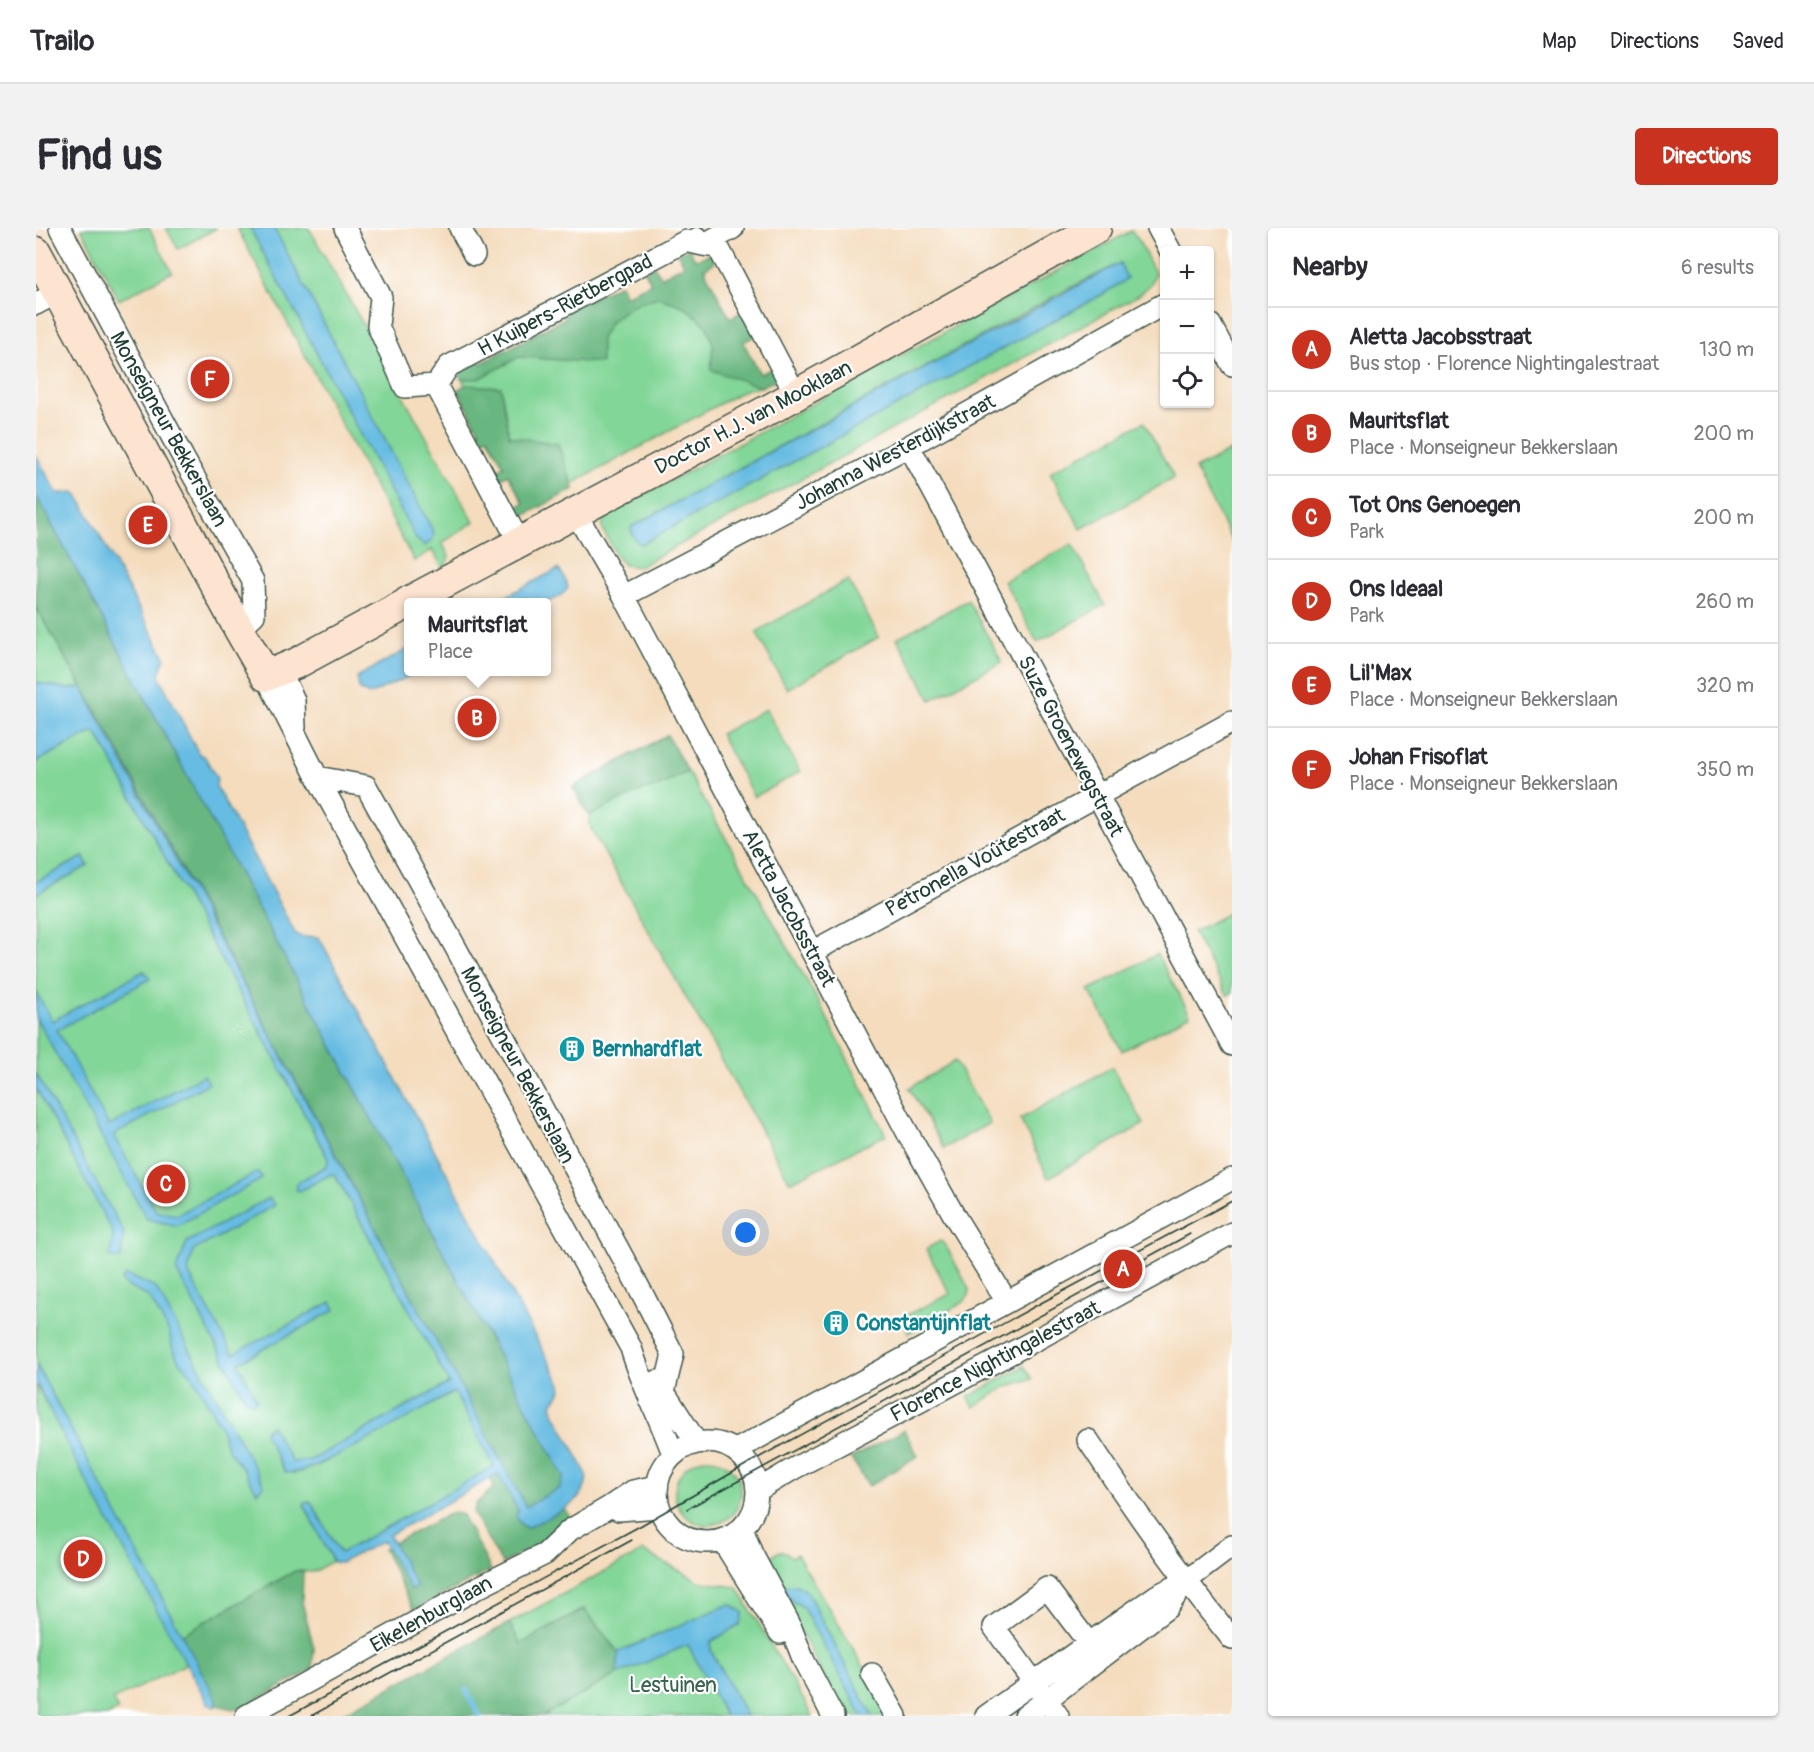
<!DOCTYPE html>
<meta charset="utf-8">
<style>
body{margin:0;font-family:Pangolin,sans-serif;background:#f2f2f3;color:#2b2b33}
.controls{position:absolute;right:18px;top:18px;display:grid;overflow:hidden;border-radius:6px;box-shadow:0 2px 4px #0004}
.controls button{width:54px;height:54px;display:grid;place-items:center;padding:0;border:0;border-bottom:2px solid #e1e1e2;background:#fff;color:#2b2b33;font:30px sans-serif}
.you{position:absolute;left:710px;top:1005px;width:21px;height:21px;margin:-15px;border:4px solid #fff;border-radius:50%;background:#1a73e8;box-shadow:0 0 0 9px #1a73e833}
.badge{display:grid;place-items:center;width:39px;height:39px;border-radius:50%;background:#c8321e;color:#fff;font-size:20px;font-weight:700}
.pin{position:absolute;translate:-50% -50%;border:3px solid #fff;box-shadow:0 2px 6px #0006}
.popup{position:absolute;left:368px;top:370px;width:147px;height:78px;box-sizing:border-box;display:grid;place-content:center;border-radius:6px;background:#fff;filter:drop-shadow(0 2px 4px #0005);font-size:20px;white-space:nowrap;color:#7c7c81}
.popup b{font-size:22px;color:#2b2b33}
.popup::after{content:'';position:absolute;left:50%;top:100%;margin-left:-12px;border:12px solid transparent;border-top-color:#fff}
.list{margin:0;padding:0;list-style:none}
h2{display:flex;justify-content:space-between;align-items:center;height:78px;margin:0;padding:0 24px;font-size:26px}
h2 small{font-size:20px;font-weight:400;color:#7c7c81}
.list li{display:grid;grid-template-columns:39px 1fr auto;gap:18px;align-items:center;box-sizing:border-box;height:84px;padding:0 24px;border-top:2px solid #e1e1e2}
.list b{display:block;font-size:22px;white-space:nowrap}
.list p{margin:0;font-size:20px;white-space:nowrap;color:#7c7c81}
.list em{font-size:20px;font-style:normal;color:#7c7c81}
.icon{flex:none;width:33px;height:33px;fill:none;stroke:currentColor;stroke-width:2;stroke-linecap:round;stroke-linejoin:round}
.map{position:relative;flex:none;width:1196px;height:1488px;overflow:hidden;border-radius:6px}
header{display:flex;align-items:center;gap:36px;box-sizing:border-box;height:84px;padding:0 30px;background:#fff;border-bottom:2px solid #e1e1e2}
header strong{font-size:28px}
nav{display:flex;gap:33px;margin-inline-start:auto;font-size:21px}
.intro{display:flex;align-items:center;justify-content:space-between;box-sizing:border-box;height:144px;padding:0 36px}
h1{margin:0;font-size:42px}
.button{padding:15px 27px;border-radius:6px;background:#c8321e;color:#fff;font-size:21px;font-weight:700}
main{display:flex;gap:36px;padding:0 36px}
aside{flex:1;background:#fff;border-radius:6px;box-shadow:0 2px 4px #0004}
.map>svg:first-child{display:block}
</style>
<header>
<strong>Trailo</strong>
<nav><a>Map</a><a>Directions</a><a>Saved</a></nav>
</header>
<div class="intro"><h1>Find us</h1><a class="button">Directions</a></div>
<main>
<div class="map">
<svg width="1196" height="1488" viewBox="0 0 1196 1488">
<rect width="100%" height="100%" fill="#fff"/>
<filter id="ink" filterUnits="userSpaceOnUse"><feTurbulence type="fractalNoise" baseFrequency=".0167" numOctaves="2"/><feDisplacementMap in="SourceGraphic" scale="12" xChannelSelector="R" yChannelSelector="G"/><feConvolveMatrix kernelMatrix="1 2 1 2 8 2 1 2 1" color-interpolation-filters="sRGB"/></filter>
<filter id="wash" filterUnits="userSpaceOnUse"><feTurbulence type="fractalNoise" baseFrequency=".008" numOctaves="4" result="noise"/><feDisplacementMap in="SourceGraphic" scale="24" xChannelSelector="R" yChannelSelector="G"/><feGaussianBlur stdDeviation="1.35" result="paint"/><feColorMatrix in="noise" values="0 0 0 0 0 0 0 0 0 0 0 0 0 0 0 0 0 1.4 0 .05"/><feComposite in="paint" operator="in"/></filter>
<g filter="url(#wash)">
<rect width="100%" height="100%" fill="#f4dcbd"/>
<path fill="#82d698" stroke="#508a66" stroke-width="1.5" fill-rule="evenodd" d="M 45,0 L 113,0 L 136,44 L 83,72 Z
M 130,0 L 181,0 L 142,21 Z
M 201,0 L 273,0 L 438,294 L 406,315 L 413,328 L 408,342 L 396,322 L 378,333 Z
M 1095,3 L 1101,9 L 1119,45 L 1115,56 L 1103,67 L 603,339 L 588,337 L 581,329 L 566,300 L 567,292 L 573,286 ZM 1084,35 L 1090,51 L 1067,66 L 606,316 L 601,314 L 596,306 L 595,299 L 1030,62 Z
M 653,20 L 658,30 L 663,31 L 675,25 L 668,41 L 694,90 L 719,108 L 707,114 L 724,146 L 742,150 L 725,159 L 711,161 L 536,256 L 538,261 L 488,275 L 472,246 L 461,253 L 468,238 L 452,209 L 444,204 L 422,162 L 429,157 L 421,142 L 438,133 L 446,135 L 529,90 L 532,82 L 590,68 L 615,55 L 609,43 L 625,49 L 648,37 Z
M 1108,194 L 1138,250 L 1045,301 L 1014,244 Z
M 1196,222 L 1196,313 L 1159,241 Z
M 1036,316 L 1069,377 L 1001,414 L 968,353 Z
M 812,352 L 843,409 L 751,461 L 720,404 Z
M 932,372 L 966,434 L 895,472 L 861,410 Z
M 0,379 L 46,459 L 31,461 L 0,454 Z
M 730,481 L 764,544 L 718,569 L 684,506 Z
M 57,504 L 61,506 L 238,828 L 292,931 L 291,938 L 287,940 L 260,956 L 260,961 L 264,962 L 295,946 L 299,947 L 413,1155 L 275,1232 L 256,1234 L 234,1198 L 229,1202 L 257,1246 L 283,1237 L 418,1164 L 459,1238 L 305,1325 L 303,1324 L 275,1274 L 272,1274 L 268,1277 L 297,1333 L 277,1344 L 259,1343 L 145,1407 L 0,1136 L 0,666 L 52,637 L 47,629 L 0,654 L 0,534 Z
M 631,507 L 784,776 L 850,907 L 754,954 L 555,601 L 553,588 L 537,559 Z
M 1196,683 L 1196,765 L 1191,767 L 1157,704 Z
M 1121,726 L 1154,787 L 1086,823 L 1053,762 Z
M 919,833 L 954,895 L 908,920 L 873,860 Z
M 1076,839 L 1108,896 L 1012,950 L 984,891 Z
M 904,1013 L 909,1016 L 933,1061 L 933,1067 L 928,1074 L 873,1105 L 865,1090 L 914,1066 L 890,1021 Z
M 988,1138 L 996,1151 L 971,1158 L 938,1179 L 932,1169 Z
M 0,1157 L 150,1433 L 148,1437 L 77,1472 L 82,1482 L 71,1488 L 0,1488 Z
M639 1264a33 33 0 1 1 66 0a33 33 0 1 1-66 0Z
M 607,1323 L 665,1354 L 701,1359 L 777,1488 L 710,1488 L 675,1423 L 675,1415 L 694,1376 L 582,1424 L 548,1381 L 485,1416 L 473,1395 Z
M 744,1323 L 750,1324 L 755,1329 L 761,1326 L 857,1488 L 836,1488 L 771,1364 L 756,1373 L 766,1378 L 826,1488 L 807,1488 L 731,1336 L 734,1329 Z
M 652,1416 L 689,1488 L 507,1488 L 582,1446 Z"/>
<path fill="#69b780" stroke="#447a5a" stroke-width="1.5" d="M 653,20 L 658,30 L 663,31 L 675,25 L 679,34 L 668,41 L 694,90 L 706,84 L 719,108 L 707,114 L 724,146 L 737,140 L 742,150 L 725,159 L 675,142 L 677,116 L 670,97 L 649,79 L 622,69 L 595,78 L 575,93 L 565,111 L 565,135 L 483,129 L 443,151 L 425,151 L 421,142 L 438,133 L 446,135 L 529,90 L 532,82 L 584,56 L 590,68 L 615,55 L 609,43 L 618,38 L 625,49 L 648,37 L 642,25 Z
M 429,157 L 465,159 L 473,208 L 522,216 L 538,261 L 482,291 L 477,281 L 488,275 L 472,246 L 461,253 L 457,245 L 468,238 L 452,209 L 441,215 L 437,208 L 444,203 L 422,162 Z
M 0,267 L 528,1249 L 524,1260 L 490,1280 L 69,498 L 0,379 Z
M 631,507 L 652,544 L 621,559 L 604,563 L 553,588 L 537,559 Z
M 868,1202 L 882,1228 L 833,1258 L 815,1230 Z
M 462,1245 L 491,1300 L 528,1280 L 536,1291 L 510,1312 L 466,1336 L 437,1285 L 440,1276 L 458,1259 L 454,1250 Z
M 417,1284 L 426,1287 L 455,1342 L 378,1382 L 347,1321 L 352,1319 L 375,1362 L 380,1359 L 357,1315 Z
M 259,1343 L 267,1343 L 266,1374 L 278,1420 L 276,1442 L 201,1482 L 181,1477 L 175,1461 L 145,1407 Z
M 548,1381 L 582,1424 L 582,1446 L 507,1488 L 302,1488 L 473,1395 L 485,1416 Z"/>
<path fill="#66bce2" stroke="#427c8b" stroke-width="1.5" d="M 214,0 L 238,0 L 398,305 L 397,311 L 389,318 L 380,311 Z
M 1084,35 L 1091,51 L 1067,66 L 606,316 L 601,314 L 596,306 L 595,299 Z
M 0,227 L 21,265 L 39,264 L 42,267 L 129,429 L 123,446 L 125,452 L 163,526 L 169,529 L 181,551 L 180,558 L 259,705 L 265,709 L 282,709 L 285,713 L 525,1156 L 526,1162 L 516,1176 L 518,1184 L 550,1245 C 556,1275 512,1289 491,1300 C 485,1298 481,1292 480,1286 L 483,1284 L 462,1246 L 353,1307 L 381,1359 L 375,1362 L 347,1313 L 304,1335 L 297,1334 L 268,1276 L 275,1274 L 303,1324 L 305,1325 L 458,1238 L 418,1164 C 393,1177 268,1253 249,1244 L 228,1205 L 235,1197 L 256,1234 L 275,1232 L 413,1155 L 299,947 L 295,946 L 264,963 L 260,962 L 260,955 L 287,940 L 291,938 L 292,931 L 238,828 L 61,506 L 56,504 L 0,534 L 0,454 L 31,461 L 46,459 L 490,1279 L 524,1260 L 528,1249 L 0,267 Z
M 522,341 L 527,347 L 532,359 C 521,381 480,375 459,374 Z
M 372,421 L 372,444 L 382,444 L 333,467 L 323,461 L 321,449 Z
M 47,629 L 52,638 L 0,666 L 0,654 Z
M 108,743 L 114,751 L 21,802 L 73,898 L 168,847 L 173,855 L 78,907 L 120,983 L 141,987 L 222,944 L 226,949 L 224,952 L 141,998 L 111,991 L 0,790 L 0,764 L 16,793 Z
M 0,845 L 88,1005 L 85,1031 L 74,1030 L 77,1005 L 0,860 Z
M 233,970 L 239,977 L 157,1023 L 152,1044 L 197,1126 L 295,1074 L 299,1082 L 202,1135 L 221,1172 L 216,1175 L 209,1171 L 140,1042 L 151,1014 Z
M 90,1047 L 120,1060 L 228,1257 L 221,1264 L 207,1241 L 192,1222 L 184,1198 L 156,1147 L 142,1132 L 136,1118 L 133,1104 L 113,1069 L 94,1060 L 85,1052 Z
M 0,1136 L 181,1472 L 181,1477 L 178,1479 L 172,1475 L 160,1454 L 37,1228 L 0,1154 Z
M 761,1357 L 771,1364 L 836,1488 L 826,1488 L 766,1378 L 756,1373 L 748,1361 L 751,1358 Z
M 694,1376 L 707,1384 L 704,1396 L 675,1414 L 675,1423 L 710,1488 L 689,1488 L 652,1417 L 582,1446 L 582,1424 Z"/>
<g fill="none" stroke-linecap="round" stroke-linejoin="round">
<path stroke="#66bce2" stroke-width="6" d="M 430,1462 L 443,1488"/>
</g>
</g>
<g filter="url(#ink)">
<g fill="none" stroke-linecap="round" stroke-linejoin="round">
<defs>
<path id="street" d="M 24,0 L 149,233 L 217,353 L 218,387 L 203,401
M 309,0 L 345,69 L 342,98 L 369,159 L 400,157
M 424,0 L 438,27
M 1122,0 L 1134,22
M 662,10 L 667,17 L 682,19 L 760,167
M 0,76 L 22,64
M 1174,96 L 1196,137
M 873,218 L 1196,817
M 539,284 L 588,368 L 870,902 L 919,989 L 971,1074
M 483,314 L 400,157 L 413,138 L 650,13 L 667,17 L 697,0
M 588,368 L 873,218 L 1128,76
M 244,443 L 258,472 L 259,500
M 230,448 L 281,549 L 595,1120 C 606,1157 624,1190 637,1226
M 281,549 L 330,558 L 421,722 L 607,1067 L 637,1126 L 628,1164 L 614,1172
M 776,724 L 1196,494
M 621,1153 L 660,1214
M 1052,1212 C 1097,1281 1144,1347 1196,1411
M621 1264a50 50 0 1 1 100 0a50 50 0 1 1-100 0Z
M 700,1222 L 1196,951
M 722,1262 L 757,1241 L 1007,1108 L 1196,1005
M 575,1278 L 583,1282 L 623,1279
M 706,1300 L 716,1326 L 753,1395 L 768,1433 L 797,1488
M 686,1312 L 744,1405
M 836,1446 L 860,1488
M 210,1488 L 443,1359 L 509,1326 L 534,1302 L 575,1278 L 597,1263 L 621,1258
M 950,1488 L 1120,1368 L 1150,1353 L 1196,1318
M 989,1488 L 1131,1380 L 1148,1356
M 1022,1488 L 958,1399 L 1011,1360 L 1064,1430"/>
<path id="secondary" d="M 0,24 L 203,401 L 230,448 L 261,435 L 372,375
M 372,374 L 736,180 L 1060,0"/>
</defs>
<use href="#street" stroke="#3f5549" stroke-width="24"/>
<use href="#secondary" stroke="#3f5549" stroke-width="33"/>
<use href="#street" stroke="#fff" stroke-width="21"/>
<use href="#secondary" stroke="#fde4d1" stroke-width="30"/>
<path stroke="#1f3d34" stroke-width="1.5" d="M 651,1281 L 1154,1006
M 253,1488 L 604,1298 L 713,1235 L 1005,1075 L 1196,973
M 275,1488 L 596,1312"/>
</g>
</g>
<defs>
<symbol id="building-disc" viewBox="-11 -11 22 22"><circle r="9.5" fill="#0f9aa8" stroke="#fff"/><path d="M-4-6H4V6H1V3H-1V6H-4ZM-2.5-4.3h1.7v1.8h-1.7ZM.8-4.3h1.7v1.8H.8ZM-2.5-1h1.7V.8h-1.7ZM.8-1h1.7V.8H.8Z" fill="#fff"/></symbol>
</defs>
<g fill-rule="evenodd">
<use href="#building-disc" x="521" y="806" width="30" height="30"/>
<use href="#building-disc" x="785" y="1080" width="30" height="30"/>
</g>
<g text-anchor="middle" stroke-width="4.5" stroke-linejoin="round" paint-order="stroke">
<g font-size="21" fill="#1f3d34" stroke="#fff">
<text transform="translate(529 77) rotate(-28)" y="7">H Kuipers-Rietbergpad</text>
<text transform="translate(717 189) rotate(-28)" y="7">Doctor H.J. van Mooklaan</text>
<text transform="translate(133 201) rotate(61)" y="7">Monseigneur Bekkerslaan</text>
<text transform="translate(859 224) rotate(-28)" y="7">Johanna Westerdijkstraat</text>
<text transform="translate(1035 518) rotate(62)" y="7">Suze Groenewegstraat</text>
<text transform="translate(939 634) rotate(-29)" y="7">Petronella Voûtestraat</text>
<text transform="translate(753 680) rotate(62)" y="7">Aletta Jacobsstraat</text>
<text transform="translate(482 837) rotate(62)" y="7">Monseigneur Bekkerslaan</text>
<text transform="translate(959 1133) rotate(-28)" y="7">Florence Nightingalestraat</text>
<text transform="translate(395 1386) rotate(-29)" y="7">Eikelenburglaan</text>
</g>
<g font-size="21" font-weight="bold" fill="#0d838f" stroke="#fff" text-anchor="start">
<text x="556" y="828">Bernhardflat</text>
<text x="820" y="1102">Constantijnflat</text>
</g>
<g font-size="21" fill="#38634d" stroke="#fff">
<text x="637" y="1464">Lestuinen</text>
</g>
</g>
</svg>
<div class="controls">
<button>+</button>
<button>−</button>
<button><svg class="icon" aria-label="locate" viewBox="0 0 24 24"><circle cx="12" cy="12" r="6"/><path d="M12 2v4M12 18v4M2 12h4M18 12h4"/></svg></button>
</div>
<div class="you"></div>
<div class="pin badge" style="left:1087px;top:1041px">A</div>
<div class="pin badge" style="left:441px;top:490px">B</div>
<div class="popup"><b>Mauritsflat</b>Place</div>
<div class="pin badge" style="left:130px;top:956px">C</div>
<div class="pin badge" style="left:47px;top:1331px">D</div>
<div class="pin badge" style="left:112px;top:297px">E</div>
<div class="pin badge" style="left:174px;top:151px">F</div>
</div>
<aside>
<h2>Nearby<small>6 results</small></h2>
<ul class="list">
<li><span class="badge">A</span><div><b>Aletta Jacobsstraat</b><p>Bus stop · Florence Nightingalestraat</p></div><em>130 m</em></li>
<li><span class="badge">B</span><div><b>Mauritsflat</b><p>Place · Monseigneur Bekkerslaan</p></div><em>200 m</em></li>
<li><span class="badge">C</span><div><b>Tot Ons Genoegen</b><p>Park</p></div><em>200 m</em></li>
<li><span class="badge">D</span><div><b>Ons Ideaal</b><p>Park</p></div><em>260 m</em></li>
<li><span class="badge">E</span><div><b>Lil'Max</b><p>Place · Monseigneur Bekkerslaan</p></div><em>320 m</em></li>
<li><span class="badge">F</span><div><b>Johan Frisoflat</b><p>Place · Monseigneur Bekkerslaan</p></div><em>350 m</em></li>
</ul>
</aside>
</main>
